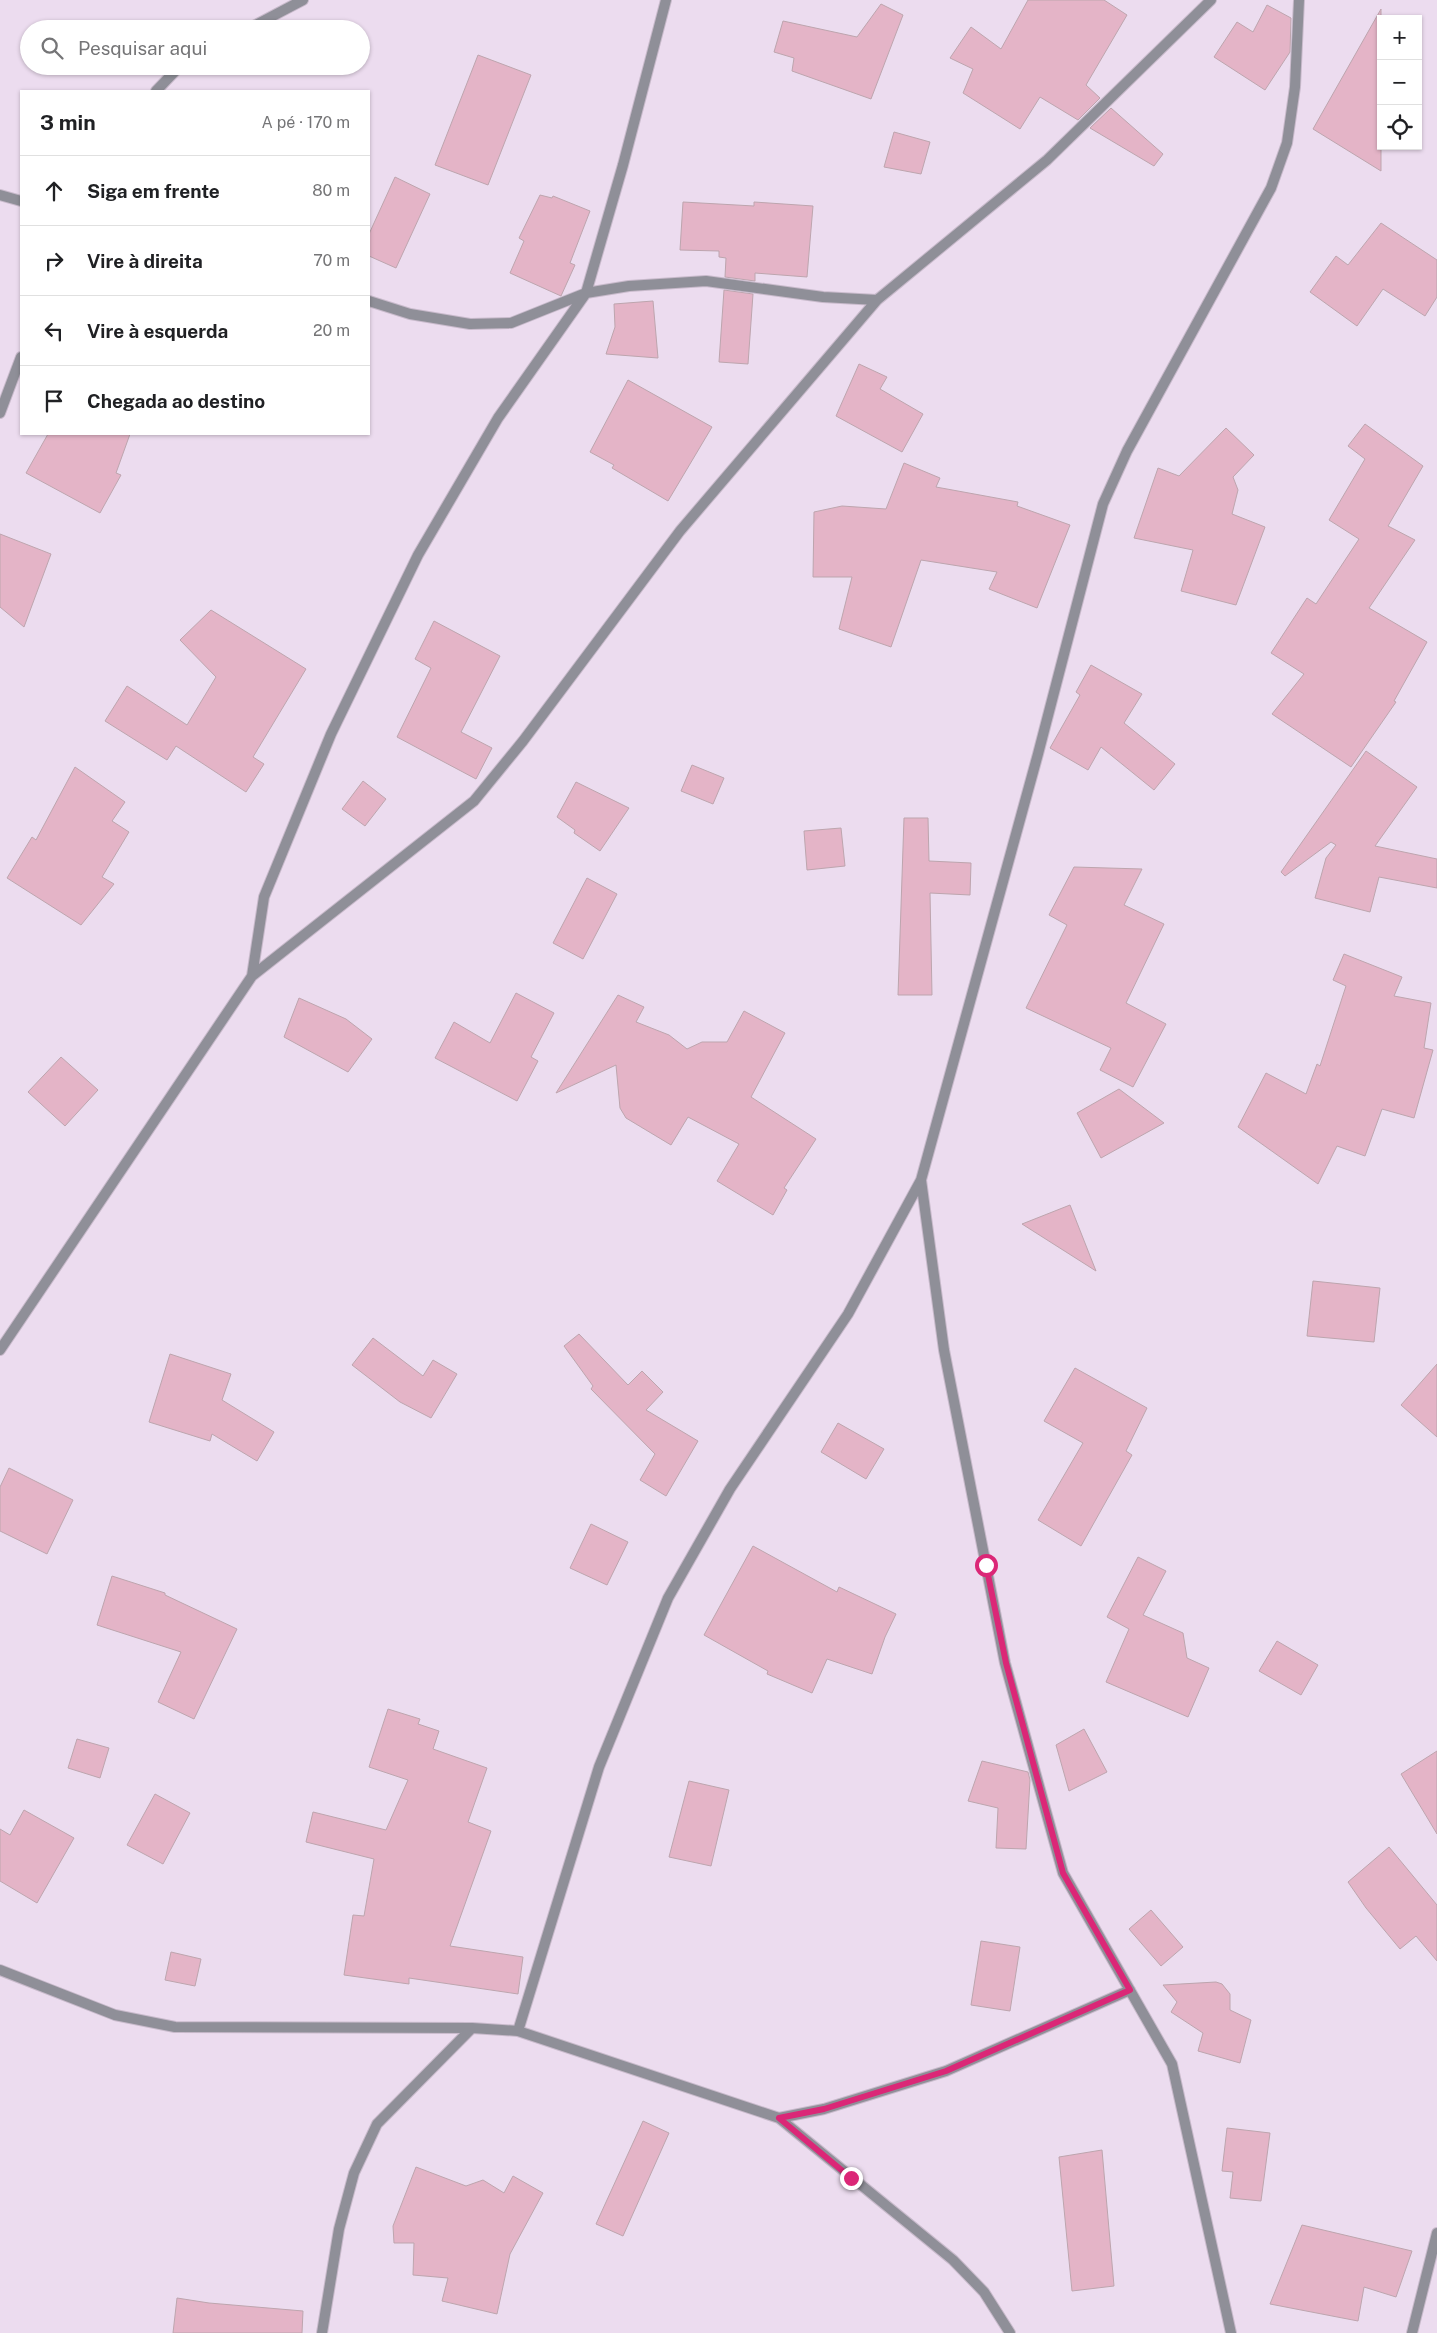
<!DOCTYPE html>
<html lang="pt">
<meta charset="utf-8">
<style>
body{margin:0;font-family:"Public Sans",sans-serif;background:#f2f2f2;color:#202124}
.controls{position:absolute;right:15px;top:15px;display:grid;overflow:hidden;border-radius:0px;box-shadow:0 1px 4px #0004}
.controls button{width:45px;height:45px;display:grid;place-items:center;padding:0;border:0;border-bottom:1px solid #e0e0e0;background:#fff;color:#202124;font:25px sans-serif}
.stop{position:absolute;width:15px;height:15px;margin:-11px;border:4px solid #db2777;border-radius:50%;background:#fff}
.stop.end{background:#db2777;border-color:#fff;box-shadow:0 1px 5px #0008}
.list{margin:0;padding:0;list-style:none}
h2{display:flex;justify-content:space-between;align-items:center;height:65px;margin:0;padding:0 20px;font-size:21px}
h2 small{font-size:16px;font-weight:400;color:#757577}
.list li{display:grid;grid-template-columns:32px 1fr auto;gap:15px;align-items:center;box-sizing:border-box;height:70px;padding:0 20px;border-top:1px solid #e0e0e0}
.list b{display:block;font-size:19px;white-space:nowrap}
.list em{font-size:16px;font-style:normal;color:#757577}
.icon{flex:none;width:28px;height:28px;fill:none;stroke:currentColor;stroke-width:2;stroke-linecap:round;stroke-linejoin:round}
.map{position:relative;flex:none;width:1437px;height:2333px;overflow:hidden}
.search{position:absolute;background:#fff;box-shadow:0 1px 4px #0004;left:20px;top:20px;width:350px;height:55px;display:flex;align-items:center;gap:12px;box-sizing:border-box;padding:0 18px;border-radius:28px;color:#757577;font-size:19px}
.panel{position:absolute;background:#fff;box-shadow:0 1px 4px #0004;left:20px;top:90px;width:350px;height:345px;border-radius:0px}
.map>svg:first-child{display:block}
</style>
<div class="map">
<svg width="1437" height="2333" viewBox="0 0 1437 2333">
<rect width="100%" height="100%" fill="#ecdcef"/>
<path fill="#e4b4c7" stroke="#bda5ae" d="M 1028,0 L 1104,0 L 1127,15 L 1086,85 L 1100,98 L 1078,120 L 1040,97 L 1020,129 L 963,93 L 973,69 L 950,58 L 971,27 L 1001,49 Z
M 881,4 L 903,15 L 871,99 L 792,71 L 794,58 L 774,52 L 783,21 L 857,37 Z
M 1267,5 L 1291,18 L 1290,52 L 1265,90 L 1214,57 L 1237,22 L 1253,32 Z
M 1381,9 L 1381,171 L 1313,129 Z
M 478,55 L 531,75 L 488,185 L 435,165 Z
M 1111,108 L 1163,154 L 1154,166 L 1090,128 Z
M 894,132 L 930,142 L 921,174 L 884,167 Z
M 395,177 L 430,194 L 396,268 L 369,256 L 369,234 Z
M 540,195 L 552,198 L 553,196 L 590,211 L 570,263 L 575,265 L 561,296 L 510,273 L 524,241 L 519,238 Z
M 683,202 L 754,206 L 754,202 L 813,206 L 807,277 L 755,273 L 755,281 L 725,277 L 726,258 L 719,257 L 719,251 L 680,250 Z
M 1381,223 L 1437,260 L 1437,297 L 1425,316 L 1383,289 L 1357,326 L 1310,292 L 1336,256 L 1348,265 Z
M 724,290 L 753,294 L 748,364 L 719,362 Z
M 653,301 L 658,358 L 606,354 L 615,327 L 614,304 Z
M 859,364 L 887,377 L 880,389 L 923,414 L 902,452 L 836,416 Z
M 628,380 L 712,427 L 668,501 L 612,468 L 614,465 L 590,452 Z
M 1365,424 L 1423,466 L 1388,526 L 1415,540 L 1369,608 L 1427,642 L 1394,701 L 1396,702 L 1351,767 L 1272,714 L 1304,674 L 1271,653 L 1307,598 L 1316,604 L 1359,539 L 1329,520 L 1365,459 L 1348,446 Z
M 1226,428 L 1254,455 L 1233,477 L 1238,490 L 1232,514 L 1265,527 L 1236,605 L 1181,591 L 1193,550 L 1134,538 L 1158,468 L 1179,476 Z
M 48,434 L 130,434 L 116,473 L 121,475 L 100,513 L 26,473 Z
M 904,463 L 940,478 L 936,487 L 1018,502 L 1017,506 L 1070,525 L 1037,608 L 989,589 L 997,572 L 921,560 L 891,647 L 839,629 L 852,577 L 813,577 L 814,512 L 842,506 L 886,509 Z
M 0,534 L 51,554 L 24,627 L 0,607 Z
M 211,610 L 306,669 L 253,757 L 264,764 L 246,792 L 176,746 L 167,760 L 105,721 L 127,686 L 187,725 L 216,677 L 180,640 Z
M 434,621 L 500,656 L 461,732 L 492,748 L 476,779 L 397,737 L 431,668 L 415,659 Z
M 1091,665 L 1142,694 L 1124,723 L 1175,764 L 1154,790 L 1101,747 L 1088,770 L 1050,748 L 1080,695 L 1076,692 Z
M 1366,751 L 1417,787 L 1375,846 L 1437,859 L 1437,888 L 1379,877 L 1370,912 L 1315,898 L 1326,858 L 1336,845 L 1331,842 L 1285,876 L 1281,872 Z
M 692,765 L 724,778 L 713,804 L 681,791 Z
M 75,767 L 125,802 L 112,821 L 129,832 L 102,877 L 114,884 L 81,925 L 7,878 L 32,837 L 36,840 Z
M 363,781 L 386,799 L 365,826 L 342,809 Z
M 576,782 L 629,808 L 600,851 L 574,833 L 575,830 L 557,817 Z
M 904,818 L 928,818 L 929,861 L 971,863 L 970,895 L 930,893 L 932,995 L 898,995 Z
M 841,828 L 845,866 L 807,870 L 804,831 Z
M 1074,867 L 1142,869 L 1124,905 L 1164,924 L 1126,1003 L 1166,1024 L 1133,1087 L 1100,1070 L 1111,1048 L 1026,1008 L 1067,925 L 1049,915 Z
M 587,878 L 617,894 L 583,959 L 553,943 Z
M 1344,954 L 1402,977 L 1394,996 L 1431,1003 L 1424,1048 L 1433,1050 L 1414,1118 L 1382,1109 L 1365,1156 L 1337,1146 L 1318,1184 L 1238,1127 L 1266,1073 L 1306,1094 L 1317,1064 L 1320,1066 L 1346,986 L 1333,980 Z
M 516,993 L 554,1013 L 531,1057 L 538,1061 L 517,1101 L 435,1058 L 454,1022 L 490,1043 Z
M 618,995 L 644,1007 L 636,1022 L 669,1035 L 687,1049 L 702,1042 L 727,1042 L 744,1011 L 785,1033 L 751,1097 L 816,1139 L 784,1188 L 787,1190 L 773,1215 L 717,1181 L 739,1144 L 688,1117 L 671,1145 L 626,1118 L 620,1108 L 616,1065 L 556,1093 Z
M 299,998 L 346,1019 L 372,1039 L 348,1072 L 284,1037 Z
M 61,1057 L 98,1090 L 65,1126 L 28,1092 Z
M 1119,1089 L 1164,1123 L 1101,1158 L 1077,1113 Z
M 1070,1205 L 1096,1271 L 1022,1224 Z
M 1313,1281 L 1380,1288 L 1374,1342 L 1307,1336 Z
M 579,1334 L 628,1385 L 642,1371 L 663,1392 L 646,1410 L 698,1441 L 666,1496 L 640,1480 L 655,1454 L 591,1389 L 593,1386 L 564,1346 Z
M 373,1338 L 423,1376 L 433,1360 L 457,1374 L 431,1418 L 400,1402 L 352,1365 Z
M 170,1354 L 231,1374 L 222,1400 L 274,1432 L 257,1461 L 212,1434 L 210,1441 L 149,1422 Z
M 1437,1364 L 1437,1437 L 1401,1405 Z
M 1075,1368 L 1147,1408 L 1126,1451 L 1132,1455 L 1081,1546 L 1038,1520 L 1083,1443 L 1044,1421 Z
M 838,1423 L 884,1449 L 866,1479 L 821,1452 Z
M 9,1468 L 73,1500 L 47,1554 L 0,1531 L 0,1487 Z
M 591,1524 L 628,1542 L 607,1585 L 570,1568 Z
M 753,1546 L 837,1592 L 839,1587 L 896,1614 L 885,1637 L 872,1674 L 827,1659 L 812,1693 L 767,1674 L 768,1671 L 704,1635 Z
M 1138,1557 L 1166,1571 L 1143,1615 L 1183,1633 L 1187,1658 L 1209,1668 L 1188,1717 L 1106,1682 L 1129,1629 L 1107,1617 Z
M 112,1576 L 165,1593 L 165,1595 L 237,1629 L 194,1719 L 158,1702 L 181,1652 L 97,1625 Z
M 1277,1641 L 1318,1665 L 1301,1695 L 1259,1671 Z
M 388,1709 L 420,1719 L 418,1724 L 439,1731 L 433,1749 L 487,1768 L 468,1822 L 491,1831 L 450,1946 L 523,1957 L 518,1994 L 409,1978 L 409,1984 L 344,1975 L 353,1915 L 364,1916 L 374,1859 L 306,1842 L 313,1812 L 386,1830 L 408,1780 L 369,1767 Z
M 1084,1729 L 1107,1772 L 1069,1791 L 1056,1745 Z
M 77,1739 L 109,1748 L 100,1778 L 68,1768 Z
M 1437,1751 L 1437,1834 L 1401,1774 Z
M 982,1761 L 1028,1772 L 1030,1780 L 1026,1849 L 996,1848 L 998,1808 L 968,1801 Z
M 689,1781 L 729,1790 L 711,1866 L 669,1857 Z
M 155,1794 L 190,1813 L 163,1864 L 127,1845 Z
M 24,1810 L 74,1838 L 37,1903 L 0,1881 L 0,1829 L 10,1835 Z
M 1389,1847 L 1437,1905 L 1437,1961 L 1416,1936 L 1400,1949 L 1366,1908 L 1348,1882 Z
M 1151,1910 L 1183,1947 L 1161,1966 L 1129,1929 Z
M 981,1941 L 1020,1947 L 1010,2011 L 971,2005 Z
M 171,1952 L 201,1959 L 195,1986 L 165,1980 Z
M 1216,1982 L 1222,1984 L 1230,1994 L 1230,2010 L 1251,2020 L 1240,2063 L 1198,2051 L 1203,2033 L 1171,2012 L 1177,2002 L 1163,1985 Z
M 643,2121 L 669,2133 L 623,2236 L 596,2224 Z
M 1227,2128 L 1270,2133 L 1261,2201 L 1230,2198 L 1233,2172 L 1222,2171 Z
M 1102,2150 L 1114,2286 L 1072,2291 L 1059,2157 Z
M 416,2167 L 466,2186 L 483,2180 L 504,2193 L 513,2176 L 543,2193 L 510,2254 L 497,2314 L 442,2301 L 448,2278 L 413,2275 L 414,2243 L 394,2243 L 393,2226 Z
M 1302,2225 L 1412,2251 L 1396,2297 L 1364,2287 L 1358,2321 L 1270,2304 Z
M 177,2298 L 209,2303 L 303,2311 L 302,2333 L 173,2333 Z"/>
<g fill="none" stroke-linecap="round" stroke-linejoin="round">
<defs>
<path id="street" d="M 248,29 L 303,0
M 156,91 L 180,66
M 0,195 L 21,201
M 369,301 L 410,314 L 470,324 L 511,323 L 586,293 L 629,286 L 706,281 L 823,297 L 877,300
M 0,413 L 21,357
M 252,976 L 264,897 L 331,734 L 418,555 L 498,418 L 586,293 L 623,165 L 666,0
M 0,1350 L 252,976 L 474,801 L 523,741 L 680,531 L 877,300 L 1047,160 L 1211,0
M 0,1970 L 115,2015 L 175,2027 L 472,2028 L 518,2031 L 779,2118 L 953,2260 L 984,2292 L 1010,2333
M 518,2031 L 599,1767 L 668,1598 L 730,1489 L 848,1314 L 921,1180
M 779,2118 L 824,2109 L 946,2071 L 1130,1990
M 322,2333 L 339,2229 L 354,2173 L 377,2124 L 472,2028
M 1231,2333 L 1172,2064 L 1063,1873 L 1005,1663 L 944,1350 L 921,1180 L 1038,754 L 1103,504 L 1127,451 L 1271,188 L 1287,143 L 1295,87 L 1299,0
M 1412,2333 L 1437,2233"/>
</defs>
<use href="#street" stroke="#c8bacb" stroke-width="12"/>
<use href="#street" stroke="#8f8f98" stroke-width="10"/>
</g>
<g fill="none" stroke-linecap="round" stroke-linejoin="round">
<path stroke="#db2777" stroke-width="6" d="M 851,2178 L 779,2118 L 824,2109 L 946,2071 L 1130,1990 L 1063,1873 L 1006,1663 L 986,1565"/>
</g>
</svg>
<div class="controls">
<button>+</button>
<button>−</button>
<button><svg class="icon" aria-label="locate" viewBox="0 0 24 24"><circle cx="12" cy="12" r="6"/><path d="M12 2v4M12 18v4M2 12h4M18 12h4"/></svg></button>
</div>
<div class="stop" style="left:986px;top:1565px"></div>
<div class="stop end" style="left:851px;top:2178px"></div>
<div class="search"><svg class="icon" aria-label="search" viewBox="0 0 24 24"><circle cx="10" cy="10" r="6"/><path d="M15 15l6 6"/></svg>Pesquisar aqui</div>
<section class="panel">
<h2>3 min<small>A pé · 170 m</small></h2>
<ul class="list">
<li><svg class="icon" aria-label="ahead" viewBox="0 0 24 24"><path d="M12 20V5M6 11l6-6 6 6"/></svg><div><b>Siga em frente</b></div><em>80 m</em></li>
<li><svg class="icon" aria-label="right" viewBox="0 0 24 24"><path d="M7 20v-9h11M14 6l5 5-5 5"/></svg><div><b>Vire à direita</b></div><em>70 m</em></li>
<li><svg class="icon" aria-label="left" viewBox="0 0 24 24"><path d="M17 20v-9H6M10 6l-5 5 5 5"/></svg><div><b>Vire à esquerda</b></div><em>20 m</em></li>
<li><svg class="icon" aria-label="arrive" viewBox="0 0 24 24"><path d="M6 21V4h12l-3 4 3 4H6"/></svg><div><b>Chegada ao destino</b></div></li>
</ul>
</section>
</div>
